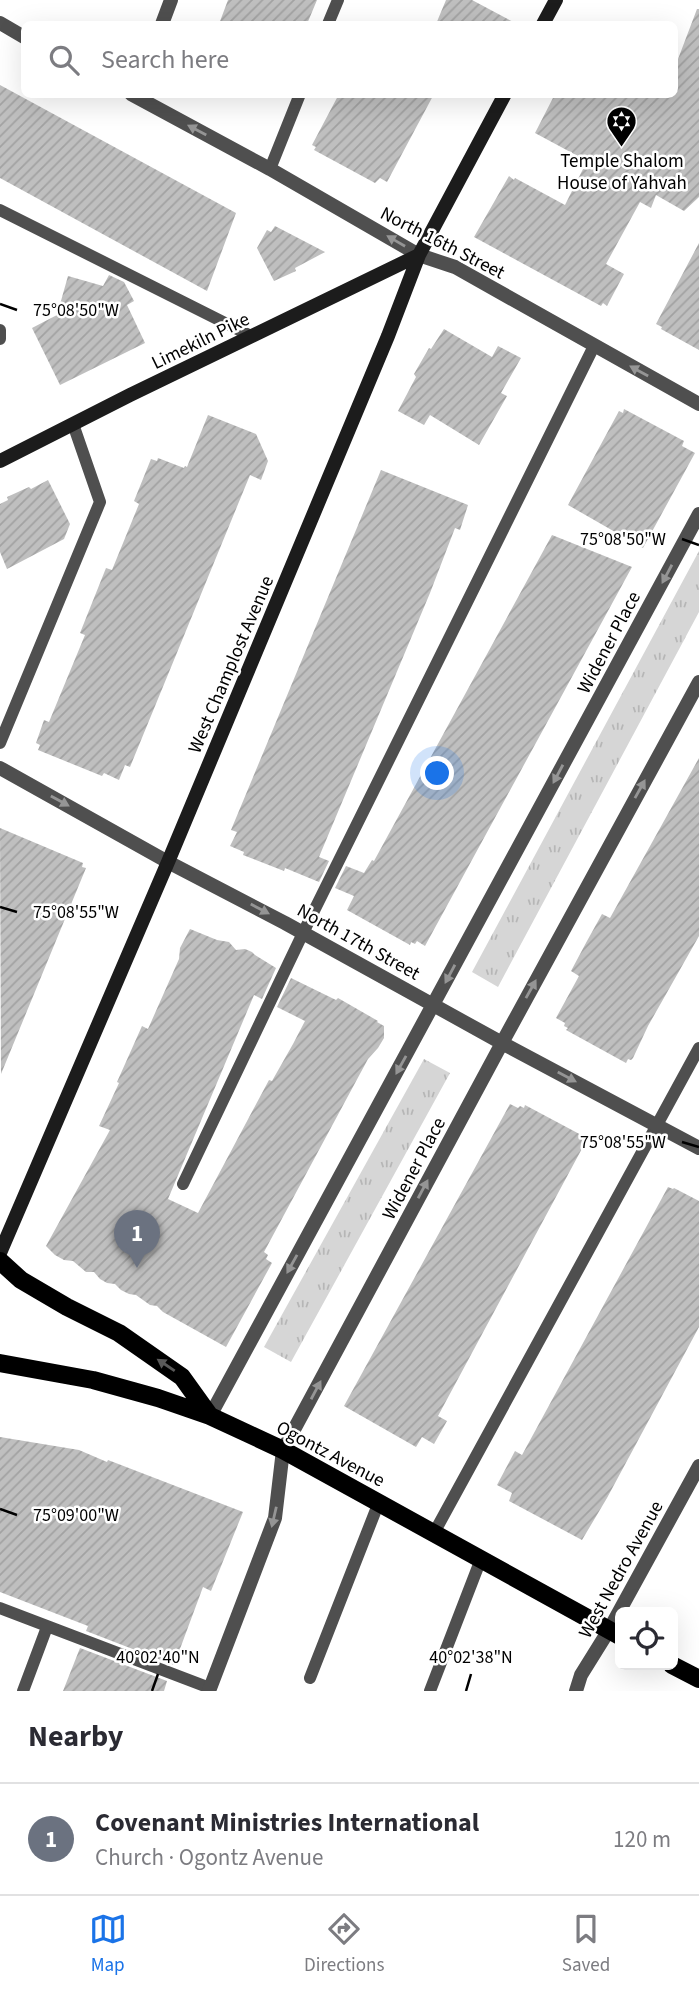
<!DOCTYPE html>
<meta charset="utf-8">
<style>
body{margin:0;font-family:"Source Sans 3",sans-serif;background:#f2f2f3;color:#2b2b33}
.controls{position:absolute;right:21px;bottom:21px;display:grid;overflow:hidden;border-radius:10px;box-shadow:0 7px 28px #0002}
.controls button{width:63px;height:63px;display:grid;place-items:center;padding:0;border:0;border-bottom:2px solid #e1e1e2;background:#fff;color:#2b2b33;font:35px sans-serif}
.you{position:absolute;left:438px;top:774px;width:24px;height:24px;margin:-18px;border:5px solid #fff;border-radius:50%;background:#1a73e8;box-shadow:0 0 0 10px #1a73e833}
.badge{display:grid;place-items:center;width:46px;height:46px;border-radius:50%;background:#1a73e8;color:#fff;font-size:23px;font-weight:700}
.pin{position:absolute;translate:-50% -58px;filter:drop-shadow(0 2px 4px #0008)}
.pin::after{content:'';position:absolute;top:37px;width:24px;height:21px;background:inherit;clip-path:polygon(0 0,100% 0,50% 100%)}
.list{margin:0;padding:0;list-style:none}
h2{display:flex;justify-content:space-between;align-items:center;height:91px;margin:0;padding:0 28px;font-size:30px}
h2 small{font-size:23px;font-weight:400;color:#7c7c81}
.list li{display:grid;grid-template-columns:46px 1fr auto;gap:21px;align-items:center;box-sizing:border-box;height:112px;padding:0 28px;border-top:2px solid #e1e1e2}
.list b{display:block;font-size:26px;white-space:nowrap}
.list p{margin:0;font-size:23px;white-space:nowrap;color:#7c7c81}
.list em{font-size:23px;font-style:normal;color:#7c7c81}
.icon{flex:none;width:38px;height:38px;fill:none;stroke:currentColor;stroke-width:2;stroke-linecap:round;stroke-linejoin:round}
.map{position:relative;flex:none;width:699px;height:1691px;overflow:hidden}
.search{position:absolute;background:#fff;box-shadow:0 7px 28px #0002;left:21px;right:21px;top:21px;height:77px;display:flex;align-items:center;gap:18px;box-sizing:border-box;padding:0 24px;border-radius:10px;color:#7c7c81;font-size:26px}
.sheet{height:203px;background:#fff}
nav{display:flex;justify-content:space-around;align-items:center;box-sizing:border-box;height:98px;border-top:2px solid #e1e1e2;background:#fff;font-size:19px;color:#7c7c81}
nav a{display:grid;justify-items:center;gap:4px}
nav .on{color:#1a73e8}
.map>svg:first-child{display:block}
</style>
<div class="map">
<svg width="699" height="1691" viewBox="0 0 699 1691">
<defs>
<pattern id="grass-tufts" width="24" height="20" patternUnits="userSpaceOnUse" patternTransform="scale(1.75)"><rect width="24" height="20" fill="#d6d6d6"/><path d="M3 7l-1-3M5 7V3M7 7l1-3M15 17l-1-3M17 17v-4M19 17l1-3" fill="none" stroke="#b6b6b6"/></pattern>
<pattern id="building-hatch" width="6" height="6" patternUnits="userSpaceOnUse" patternTransform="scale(1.75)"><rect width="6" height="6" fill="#bfbfbf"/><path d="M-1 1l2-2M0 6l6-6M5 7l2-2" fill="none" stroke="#a2a2a2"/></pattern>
</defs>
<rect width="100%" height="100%" fill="#fff"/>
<path fill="url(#grass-tufts)" d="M 699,551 L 699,612 L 498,987 L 472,972 Z
M 424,1059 L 450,1073 L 291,1362 L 264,1347 Z"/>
<path fill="url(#building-hatch)" d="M 228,0 L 317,0 L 307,24 L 219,24 Z
M 446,0 L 472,0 L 517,24 L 436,24 Z
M 697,9 L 699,9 L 699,197 L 684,211 L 656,195 L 651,208 L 640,202 L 606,264 L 624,274 L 607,306 L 603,303 L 601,306 L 474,237 L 509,176 L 514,180 L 515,178 L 565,205 L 587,161 L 535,133 L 555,94 L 675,94 L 675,67 Z
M 0,85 L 236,213 L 207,291 L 0,178 Z
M 339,94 L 434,94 L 387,182 L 380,178 L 375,183 L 314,150 L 316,147 L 312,145 Z
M 275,226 L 325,252 L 295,268 L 296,271 L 274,281 L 257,248 L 267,230 L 271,232 Z
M 699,243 L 699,350 L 661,329 L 662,327 L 656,324 Z
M 109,275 L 124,282 L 134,301 L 127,305 L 145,343 L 60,385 L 32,328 L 57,315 L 68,276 L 103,286 Z
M 444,329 L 492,357 L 498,346 L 521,358 L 501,393 L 507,396 L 479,445 L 430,415 L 424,425 L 398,411 L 416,377 L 414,374 L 429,348 L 431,349 Z
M 624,409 L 684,441 L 682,446 L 695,453 L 643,548 L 568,505 L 619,411 L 623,413 Z
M 208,415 L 256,434 L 268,461 L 261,480 L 250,475 L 130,767 L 125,765 L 119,780 L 104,773 L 102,776 L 38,750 L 40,745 L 36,743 L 44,720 L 49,722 L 85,635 L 80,633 L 106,568 L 112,570 L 139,504 L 134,501 L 151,459 L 157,461 L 158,458 L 184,468 L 185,466 L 187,467 Z
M 381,470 L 468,505 L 460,530 L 455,528 L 430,593 L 319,857 L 329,861 L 319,882 L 285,868 L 284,871 L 243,855 L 244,852 L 230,846 L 237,832 L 231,830 Z
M 48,480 L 70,524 L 64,539 L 7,569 L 0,552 L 0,504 L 8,500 L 7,497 L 29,487 L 31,489 Z
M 552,535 L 632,567 L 425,946 L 417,941 L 415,944 L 411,942 L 410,945 L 347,910 L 354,896 L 335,888 L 346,866 L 364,873 L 372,860 L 374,861 Z
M 699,758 L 699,936 L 648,1026 L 633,1058 L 631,1060 L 628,1059 L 626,1063 L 566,1030 L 568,1028 L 564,1026 L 565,1023 L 556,1018 L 579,976 L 571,971 L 587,941 L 602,914 L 610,918 Z
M 0,828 L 83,863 L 82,867 L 86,868 L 1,1074 Z
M 190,929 L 217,940 L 229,942 L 236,950 L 245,949 L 252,952 L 255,955 L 276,968 L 262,999 L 254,995 L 168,1199 L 198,1213 L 269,1080 L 272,1081 L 293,1044 L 305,1021 L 277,1007 L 291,978 L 336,1000 L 338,998 L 378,1021 L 377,1022 L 384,1026 L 384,1038 L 378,1048 L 368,1059 L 264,1252 L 268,1255 L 266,1259 L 272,1263 L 226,1347 L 163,1312 L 157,1306 L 150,1305 L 136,1295 L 129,1294 L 121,1290 L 115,1284 L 107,1283 L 100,1279 L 94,1272 L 86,1272 L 73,1261 L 64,1260 L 55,1255 L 46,1246 L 110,1130 L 99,1126 L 119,1083 L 117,1082 L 142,1026 L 148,1029 L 179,959 L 180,948 Z
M 510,1104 L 518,1108 L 520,1106 L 524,1108 L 525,1105 L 585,1137 L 582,1141 L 585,1143 L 438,1416 L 447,1421 L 434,1444 L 422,1437 L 416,1447 L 344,1406 Z
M 668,1187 L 673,1189 L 674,1188 L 699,1201 L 699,1327 L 607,1498 L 582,1540 L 509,1501 L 512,1493 L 497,1485 L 515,1451 L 522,1455 Z
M 0,1437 L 79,1450 L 107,1462 L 108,1460 L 243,1512 L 211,1591 L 203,1587 L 174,1665 L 86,1631 L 88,1626 L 0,1592 Z
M 80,1648 L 167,1681 L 164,1691 L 63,1691 Z"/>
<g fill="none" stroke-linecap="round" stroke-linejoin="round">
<path stroke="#4f4f4f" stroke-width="12" d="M 328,24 L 338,0
M 270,169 L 300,94
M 0,210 L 251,336
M 0,330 L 0,339
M 0,743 L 100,502 L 73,424
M 183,1184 L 303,933 L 594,346
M 434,1533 L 699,1048
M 0,1608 L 210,1688
M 310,1678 L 379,1502
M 23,1691 L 47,1627
M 430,1691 L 481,1559"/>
<path stroke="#4f4f4f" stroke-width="14" d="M 0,23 L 24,37
M 162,24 L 171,0
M 131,94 L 270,169 L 419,255 L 455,267 L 699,404
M 0,768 L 168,862 L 285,923 L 502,1043 L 699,1148
M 210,1416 L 699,514
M 209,1691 L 275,1518 L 283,1450 L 502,1043 L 699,682
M 576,1691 L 581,1675 L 609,1630 L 699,1466"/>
<path stroke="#1c1c1c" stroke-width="14" d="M 543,24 L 556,0
M 0,461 L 130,395 L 419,255
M 0,1253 L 168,862 L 388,336 L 419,255 L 505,94"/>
<path stroke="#000" stroke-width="18" d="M 0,1261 L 21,1280 L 67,1307 L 119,1333 L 182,1377 L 210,1416
M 0,1363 L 93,1380 L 158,1398 L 210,1416 L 283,1450 L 620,1636
M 672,1665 L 699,1679"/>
</g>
<defs><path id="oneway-solid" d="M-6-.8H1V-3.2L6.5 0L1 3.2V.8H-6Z" transform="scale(1.75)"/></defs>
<g fill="#959595">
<use href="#oneway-solid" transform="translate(197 130) rotate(-152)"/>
<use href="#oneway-solid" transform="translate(396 241) rotate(-150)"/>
<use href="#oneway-solid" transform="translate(639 371) rotate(-151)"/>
<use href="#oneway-solid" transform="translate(667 574) rotate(118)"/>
<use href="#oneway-solid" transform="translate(558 774) rotate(118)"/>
<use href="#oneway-solid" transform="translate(640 789) rotate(-61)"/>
<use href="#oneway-solid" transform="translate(60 801) rotate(29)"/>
<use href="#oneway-solid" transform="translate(260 909) rotate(28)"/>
<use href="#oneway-solid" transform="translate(450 974) rotate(118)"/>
<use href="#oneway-solid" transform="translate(531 989) rotate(-61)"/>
<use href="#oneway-solid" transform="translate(401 1065) rotate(119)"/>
<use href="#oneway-solid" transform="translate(567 1077) rotate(28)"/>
<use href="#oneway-solid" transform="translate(423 1189) rotate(-62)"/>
<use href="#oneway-solid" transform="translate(292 1264) rotate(119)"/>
<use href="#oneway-solid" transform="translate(316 1390) rotate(-62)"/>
<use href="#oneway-solid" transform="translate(274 1517) rotate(103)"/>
</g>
<use fill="#595959" href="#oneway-solid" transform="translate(166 1365) rotate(-146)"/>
<path fill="none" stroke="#000" stroke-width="2.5" d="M 0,304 L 17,310M 682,539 L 699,545M 0,907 L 17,912M 682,1142 L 699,1147M 0,1509 L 17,1515M 152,1691 L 158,1674M 466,1691 L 471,1674"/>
<defs>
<symbol id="synagogue-pin" viewBox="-11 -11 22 30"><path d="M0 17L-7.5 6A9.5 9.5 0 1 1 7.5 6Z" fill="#000" stroke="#fff"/><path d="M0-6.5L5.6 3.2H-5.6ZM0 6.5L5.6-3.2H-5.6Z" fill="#fff"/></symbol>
</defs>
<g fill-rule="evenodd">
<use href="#synagogue-pin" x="604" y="104" width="35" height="47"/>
</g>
<g text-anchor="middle" stroke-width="5" stroke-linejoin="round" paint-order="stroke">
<g font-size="19" fill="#000" stroke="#fff">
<text x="622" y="167">Temple Shalom<tspan x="622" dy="22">House of Yahvah</tspan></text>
</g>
<g font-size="19" fill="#000" stroke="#fff">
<text transform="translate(443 242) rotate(27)" y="7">North 16th Street</text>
<text transform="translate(200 340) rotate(-26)" y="7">Limekiln Pike</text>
<text transform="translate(608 642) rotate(-62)" y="7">Widener Place</text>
<text transform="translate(230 664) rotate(-67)" y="7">West Champlost Avenue</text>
<text transform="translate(359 941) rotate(29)" y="7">North 17th Street</text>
<text transform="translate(413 1168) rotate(-62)" y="7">Widener Place</text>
<text transform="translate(331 1453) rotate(28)" y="7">Ogontz Avenue</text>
<text transform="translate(620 1569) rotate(-61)" y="7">West Nedro Avenue</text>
</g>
</g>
<g font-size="18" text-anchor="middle" fill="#000" stroke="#fff" stroke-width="5" stroke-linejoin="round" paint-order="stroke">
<text x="76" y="316">75°08'50"W</text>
<text x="623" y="545">75°08'50"W</text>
<text x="76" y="918">75°08'55"W</text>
<text x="623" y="1148">75°08'55"W</text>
<text x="76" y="1521">75°09'00"W</text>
<text x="158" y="1663">40°02'40"N</text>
<text x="471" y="1663">40°02'38"N</text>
</g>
</svg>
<div class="controls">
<button><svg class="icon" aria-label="locate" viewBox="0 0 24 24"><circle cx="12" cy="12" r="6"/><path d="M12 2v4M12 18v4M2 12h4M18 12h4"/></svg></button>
</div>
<div class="you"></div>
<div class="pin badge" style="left:137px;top:1268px;background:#6b7280">1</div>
<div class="search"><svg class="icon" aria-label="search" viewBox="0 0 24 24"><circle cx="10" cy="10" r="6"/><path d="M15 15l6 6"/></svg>Search here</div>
</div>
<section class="sheet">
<h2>Nearby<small></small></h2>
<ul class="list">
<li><span class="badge" style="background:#6b7280">1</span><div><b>Covenant Ministries International</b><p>Church · Ogontz Avenue</p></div><em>120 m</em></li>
</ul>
</section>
<nav>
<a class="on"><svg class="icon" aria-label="map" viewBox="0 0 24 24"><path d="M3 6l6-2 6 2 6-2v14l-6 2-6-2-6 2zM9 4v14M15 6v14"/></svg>Map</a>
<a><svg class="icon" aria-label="directions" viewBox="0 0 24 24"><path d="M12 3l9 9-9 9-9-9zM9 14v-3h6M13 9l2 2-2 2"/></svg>Directions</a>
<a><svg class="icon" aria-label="saved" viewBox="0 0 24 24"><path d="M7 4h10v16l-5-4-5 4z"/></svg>Saved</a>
</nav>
